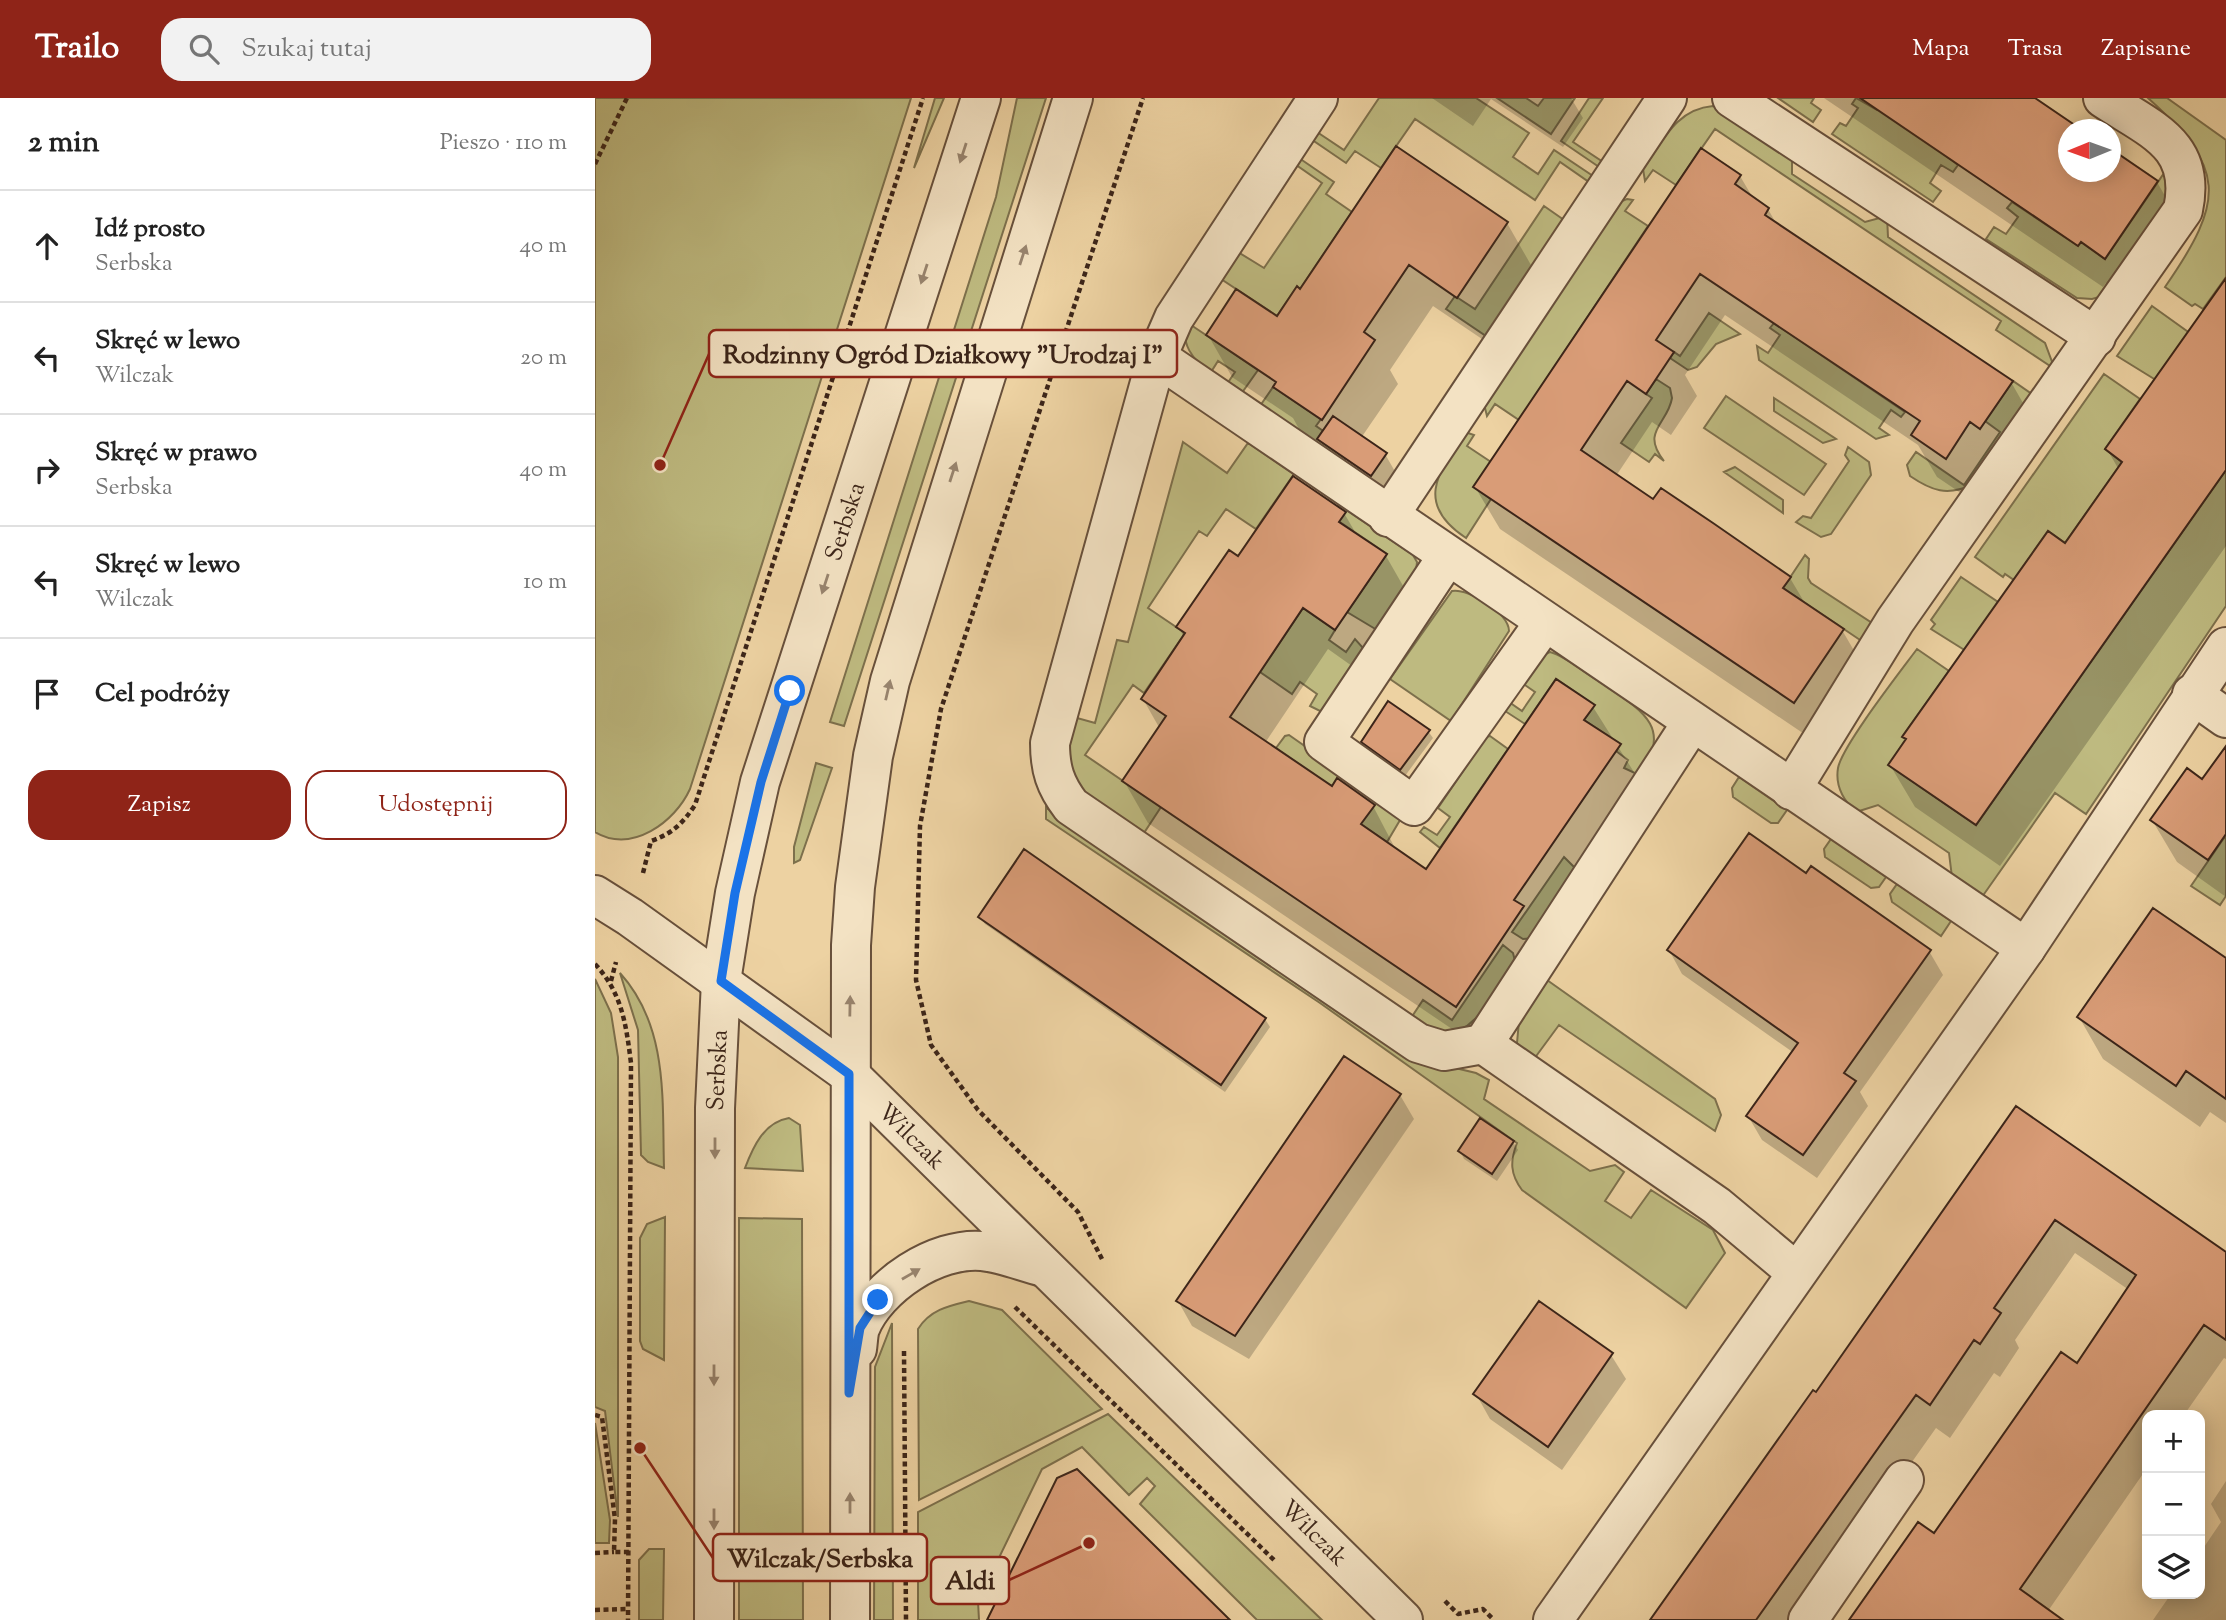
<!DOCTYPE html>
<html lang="pl">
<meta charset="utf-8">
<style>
body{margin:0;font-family:"Sorts Mill Goudy",serif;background:#f2f2f2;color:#222}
.controls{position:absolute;right:21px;bottom:21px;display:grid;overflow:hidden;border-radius:14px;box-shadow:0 4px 18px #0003}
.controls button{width:63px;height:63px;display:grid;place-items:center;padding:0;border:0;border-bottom:2px solid #e0e0e0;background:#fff;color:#222;font:35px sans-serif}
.compass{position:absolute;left:1463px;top:21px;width:63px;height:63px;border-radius:50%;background:#fff;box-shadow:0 4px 18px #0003;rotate:269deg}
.stop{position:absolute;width:21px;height:21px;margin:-16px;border:5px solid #1a73e8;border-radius:50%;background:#fff}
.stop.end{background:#1a73e8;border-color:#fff;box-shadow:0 2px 7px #0008}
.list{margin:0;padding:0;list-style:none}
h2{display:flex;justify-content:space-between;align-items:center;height:91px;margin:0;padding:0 28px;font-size:30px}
h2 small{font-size:23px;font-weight:400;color:#767676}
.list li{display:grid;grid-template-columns:46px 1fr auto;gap:21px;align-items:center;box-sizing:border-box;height:112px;padding:0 28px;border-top:2px solid #e0e0e0}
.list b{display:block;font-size:26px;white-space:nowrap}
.list p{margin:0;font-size:23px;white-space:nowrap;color:#767676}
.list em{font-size:23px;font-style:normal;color:#767676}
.actions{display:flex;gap:14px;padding:21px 28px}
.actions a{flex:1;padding:16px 0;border:2px solid #8f2418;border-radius:21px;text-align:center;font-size:24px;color:#8f2418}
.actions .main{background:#8f2418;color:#fff}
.icon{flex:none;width:38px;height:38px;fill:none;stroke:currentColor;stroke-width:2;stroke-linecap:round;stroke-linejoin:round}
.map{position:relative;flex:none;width:1631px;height:1522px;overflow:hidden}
header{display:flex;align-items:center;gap:42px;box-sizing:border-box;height:98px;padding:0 35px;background:#8f2418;color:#fff}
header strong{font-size:33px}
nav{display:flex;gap:38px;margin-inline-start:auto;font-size:24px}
.search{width:490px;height:63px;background:#f2f2f2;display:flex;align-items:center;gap:18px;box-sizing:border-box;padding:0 24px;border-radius:21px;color:#767676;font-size:26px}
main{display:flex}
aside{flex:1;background:#fff}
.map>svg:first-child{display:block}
</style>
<header>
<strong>Trailo</strong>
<div class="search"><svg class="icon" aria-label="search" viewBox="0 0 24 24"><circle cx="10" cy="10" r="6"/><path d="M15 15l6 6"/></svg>Szukaj tutaj</div>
<nav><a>Mapa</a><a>Trasa</a><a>Zapisane</a></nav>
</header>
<main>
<aside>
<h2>2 min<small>Pieszo · 110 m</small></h2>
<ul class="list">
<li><svg class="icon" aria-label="ahead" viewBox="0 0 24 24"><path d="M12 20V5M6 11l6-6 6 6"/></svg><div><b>Idź prosto</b><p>Serbska</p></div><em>40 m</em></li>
<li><svg class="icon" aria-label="left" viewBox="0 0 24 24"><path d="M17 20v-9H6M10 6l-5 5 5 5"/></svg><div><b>Skręć w lewo</b><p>Wilczak</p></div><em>20 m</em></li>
<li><svg class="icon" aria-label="right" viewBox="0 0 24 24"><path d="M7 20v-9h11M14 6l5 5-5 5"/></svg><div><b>Skręć w prawo</b><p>Serbska</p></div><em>40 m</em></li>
<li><svg class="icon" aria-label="left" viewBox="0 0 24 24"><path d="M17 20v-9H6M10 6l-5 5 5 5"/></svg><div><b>Skręć w lewo</b><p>Wilczak</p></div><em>10 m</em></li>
<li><svg class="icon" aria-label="arrive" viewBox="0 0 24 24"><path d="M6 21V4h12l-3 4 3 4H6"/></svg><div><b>Cel podróży</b></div></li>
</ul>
<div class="actions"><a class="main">Zapisz</a><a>Udostępnij</a></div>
</aside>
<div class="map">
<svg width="1631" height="1522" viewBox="0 0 1631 1522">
<rect width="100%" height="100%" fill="#edd2a2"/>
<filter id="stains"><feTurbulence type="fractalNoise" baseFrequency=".00286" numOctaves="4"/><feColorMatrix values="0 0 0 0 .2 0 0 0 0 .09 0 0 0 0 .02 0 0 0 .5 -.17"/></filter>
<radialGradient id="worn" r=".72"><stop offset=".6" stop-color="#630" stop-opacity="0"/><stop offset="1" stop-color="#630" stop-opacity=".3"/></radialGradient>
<path fill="#beba80" stroke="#7d704c" stroke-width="2" d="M 0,0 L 316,0 L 95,691 C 80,724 37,756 0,734 Z
M 340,0 L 349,0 L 319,70 Z
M 422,0 L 451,0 L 249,628 L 235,624 L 401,99 Z
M 784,0 L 881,0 L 934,35 L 918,59 L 943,76 L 959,52 L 998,78 L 994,84 L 965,64 L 940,102 L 820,21 L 786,70 L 760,53 L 751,65 L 716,41 L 719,32 L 749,52 Z
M 902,0 L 931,0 L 943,8 L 949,0 L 980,0 L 956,36 Z
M 994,0 L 1008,0 L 978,44 L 1008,64 L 1004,69 L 966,43 Z
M 1183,0 L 1219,0 L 1216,5 L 1226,12 L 1218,24 Z
M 1261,0 L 1282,12 L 1285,8 L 1363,67 L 1358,74 L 1346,67 L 1335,85 L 1346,93 L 1338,104 L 1237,36 L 1245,25 L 1251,28 L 1263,10 L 1257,6 Z
M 1553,0 L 1572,0 L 1631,42 L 1631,179 L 1608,211 L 1600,206 L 1597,208 L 1570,189 C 1631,101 1631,70 1553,0 Z
M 1118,8 L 1133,11 L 1197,54 L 1197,76 L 1270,124 L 1292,118 L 1293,139 L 1450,245 L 1459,269 L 1377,387 C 1352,398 1337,393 1315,378 L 1312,367 L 1321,354 L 1369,387 L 1405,334 L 1390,323 L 1418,283 L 1437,296 L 1455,268 L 1401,232 L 1406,223 L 1120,31 L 1081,87 L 1058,72 L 1050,83 L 1048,71 C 1068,43 1081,11 1118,8 Z
M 704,60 L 739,84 L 731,96 L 757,114 L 705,191 L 702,189 L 682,218 L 620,177 L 638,151 L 669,170 L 727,85 L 697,64 Z
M 1576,65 L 1583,94 L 1511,197 L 1497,201 L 1482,200 L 1391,141 L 1399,129 L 1411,136 L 1423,119 L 1412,110 L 1417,104 L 1483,148 L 1486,144 L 1510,161 Z
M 1032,101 L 1038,102 L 1030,113 L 1053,128 L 924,322 L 900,306 L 892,318 L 889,306 L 1027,103 Z
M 949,108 L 969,122 L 891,238 L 851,211 L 860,198 L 880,211 Z
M 1557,208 L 1610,246 L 1577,292 L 1522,258 Z
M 1114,215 L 1145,236 L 1121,246 L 1102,269 L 1093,272 L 1075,260 L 1079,254 L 1085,258 Z
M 590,223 L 663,272 L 646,296 L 632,286 L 640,274 L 623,263 L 616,274 C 596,261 587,247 590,223 Z
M 1179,225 L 1310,314 L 1306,319 L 1296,312 L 1284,330 L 1294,337 L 1281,341 L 1164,262 L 1162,248 L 1173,255 L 1185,237 L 1175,230 Z
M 1509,276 L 1545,301 L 1510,351 L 1527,364 L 1470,445 L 1453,433 L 1419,482 L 1410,476 L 1408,479 L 1380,459 Z
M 1061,281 L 1075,290 L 1077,300 C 1073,326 1045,333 1069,363 L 1060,356 L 1054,364 L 1026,345 L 1057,300 L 1051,296 Z
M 678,289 L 726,321 L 721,328 L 756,352 L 748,364 L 665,308 Z
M 1131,298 L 1231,366 L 1209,397 L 1109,330 Z
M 1179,300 L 1241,341 L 1228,345 L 1179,313 Z
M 873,335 L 879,337 L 872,348 L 896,364 L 879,389 L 896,401 L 871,440 C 821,407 841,377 868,337 Z
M 588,344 L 632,375 L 653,345 L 699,376 L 661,431 L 631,411 L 612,438 L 604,433 L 553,510 L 590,535 L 549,595 L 538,587 L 490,657 L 566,709 L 545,741 L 471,685 L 475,618 L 500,625 L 522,542 L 533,544 Z
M 1253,349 L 1274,364 L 1276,377 L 1236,436 L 1226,439 L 1201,424 L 1208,418 L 1216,420 L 1254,363 L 1250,357 Z
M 1140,369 L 1188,402 L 1188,415 L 1129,374 Z
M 1631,372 L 1631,508 L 1491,716 L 1460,695 L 1387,799 L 1357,779 L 1354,755 L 1283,707 L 1261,714 C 1248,702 1240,688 1243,670 C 1247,648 1305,574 1322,551 L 1354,573 L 1308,638 L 1311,641 L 1294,667 L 1381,727 Z
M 744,407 L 818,457 L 822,464 L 821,473 L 782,532 L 752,514 L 792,456 L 736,418 Z
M 1210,457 L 1214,461 L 1213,480 L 1216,485 L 1277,525 L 1271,546 L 1188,490 Z
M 1366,479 L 1403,504 L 1387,563 L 1336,531 L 1340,526 L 1336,522 Z
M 857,493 C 874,490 914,515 914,533 L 856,623 L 795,581 Z
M 708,510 L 740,532 L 734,542 L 751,554 L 760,541 L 769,551 L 727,614 L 715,608 L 722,596 L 705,584 L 697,596 L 665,574 Z
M 955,554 C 972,559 987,573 1002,582 C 1041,609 1082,627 1044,677 L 1029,670 L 1033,662 L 1021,653 L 1025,646 L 989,622 L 999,607 L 961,581 L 930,626 L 910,613 L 914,604 L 927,613 L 940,594 L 927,585 L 946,558 Z
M 694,637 L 808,717 L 792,744 L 765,726 L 681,650 L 690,638 Z
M 895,638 L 913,651 L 845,750 L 825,734 L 829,729 L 842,737 L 855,719 L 843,710 L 891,639 Z
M 221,665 L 237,670 L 205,762 L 199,765 L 199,749 Z
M 1144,679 L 1192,712 L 1183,725 L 1176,725 L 1138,699 L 1137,690 Z
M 451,709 L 465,721 L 852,968 L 881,975 L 894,982 L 889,1001 L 995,1073 L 1020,1067 L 1029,1074 L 1010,1103 L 1036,1120 L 1056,1092 L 1118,1132 L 1130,1155 L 1091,1210 L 927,1092 C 915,1076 915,1063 922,1045 L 725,905 L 451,721 Z
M 1631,737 L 1631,798 L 1625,807 L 1596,788 Z
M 1236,741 L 1291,779 L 1284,789 L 1276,790 L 1230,759 L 1229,751 Z
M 969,759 L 981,771 L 937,840 L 928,841 L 917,834 Z
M 1302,786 L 1356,823 L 1346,838 L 1297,804 L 1295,796 Z
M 908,847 L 918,855 L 920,863 C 903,888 878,946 839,935 C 831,933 822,927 814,923 L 828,902 L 857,922 Z
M 25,875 C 74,929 67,1003 69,1070 L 53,1064 L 46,1057 L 43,932 Z
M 0,881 L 16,915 L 23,959 L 23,1419 L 10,1313 L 0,1309 Z
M 952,882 L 1120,1001 L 1126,1017 L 1120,1033 L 964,927 L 939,961 L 927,954 L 922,945 L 924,923 Z
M 194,1020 L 205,1027 L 208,1073 L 150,1070 C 158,1049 169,1024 194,1020 Z
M 70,1119 L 69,1262 L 48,1251 L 45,1243 L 45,1140 L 52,1126 Z
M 144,1120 L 207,1121 L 208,1522 L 144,1522 Z
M 374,1203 L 407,1212 L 507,1311 L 324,1402 L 323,1231 C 335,1212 353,1208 374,1203 Z
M 297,1225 L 298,1522 L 279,1522 L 280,1269 Z
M 513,1316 L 727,1522 L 662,1522 L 545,1406 L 560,1388 L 552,1380 L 534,1397 L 487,1349 L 447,1371 L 383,1503 L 384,1522 L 323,1522 L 323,1414 Z
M 0,1325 L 15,1422 L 14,1445 L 0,1445 Z
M 54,1451 L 69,1451 L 68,1522 L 44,1522 L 44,1462 Z"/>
<path fill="#0003" d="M 837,0 L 976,0 L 988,20 L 968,49 L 896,1 L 878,28 Z
M 1229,0 L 1437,0 L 1474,32 L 1474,74 L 1516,74 L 1516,53 L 1562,84 L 1586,126 L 1535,202 L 1511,185 L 1508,189 Z
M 1145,78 L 1158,100 L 1173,111 L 1182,127 L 1416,284 L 1440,326 L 1376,402 L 1342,379 L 1323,347 L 1130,217 L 1090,277 L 1102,298 L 1076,337 L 1057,324 L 1021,378 L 1059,403 L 1195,480 L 1211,507 L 1247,532 L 1272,575 L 1224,646 L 905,431 L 880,389 Z
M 912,125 L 936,167 L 887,241 L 838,208 L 795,272 L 803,286 L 766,340 L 790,356 L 814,398 L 748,383 L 727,346 L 704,331 L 698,320 L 637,279 L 613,237 L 682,221 L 705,193 Z
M 1631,182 L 1631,448 L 1405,768 L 1320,709 L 1295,667 L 1312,643 L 1309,639 L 1470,448 L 1524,372 L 1512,351 Z
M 749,415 L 763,439 L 791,458 L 815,500 L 764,573 L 733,551 L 670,645 L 738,691 L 778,708 L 801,752 L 831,773 L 998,609 L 1049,690 L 885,950 L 553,725 L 529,683 L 565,631 L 548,601 L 589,539 L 583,529 L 643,460 Z
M 833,633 L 838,640 L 810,678 L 773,651 L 768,644 Z
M 1631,651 L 1631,799 L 1582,764 L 1557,722 L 1608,683 Z
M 430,754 L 670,921 L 675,929 L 630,994 L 390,826 L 385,819 Z
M 1212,778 L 1334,853 L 1348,877 L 1265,994 L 1273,1008 L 1222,1080 L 1167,1042 L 1153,1018 L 1199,955 L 1087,876 L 1074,852 Z
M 1631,862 L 1631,1025 L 1615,1014 L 1605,1029 L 1508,961 L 1484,919 Z
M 805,997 L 819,1021 L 654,1261 L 597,1228 L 583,1203 Z
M 1421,1010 L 1631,1156 L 1631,1261 L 1629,1260 L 1589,1317 L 1552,1317 L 1552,1370 L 1453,1513 L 1465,1522 L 1297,1522 L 1340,1438 L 1482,1267 L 1534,1192 L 1480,1155 L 1420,1242 L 1424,1250 L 1405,1279 L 1399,1275 L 1355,1340 L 1341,1330 L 1205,1522 L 1058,1522 L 1222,1297 Z
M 885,1022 L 918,1044 L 923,1052 L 902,1083 L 869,1061 L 865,1053 Z
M 1016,1257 L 1031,1281 L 967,1372 L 895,1321 L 881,1296 Z
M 1631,1383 L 1631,1522 L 1558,1522 L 1576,1496 L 1605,1496 L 1605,1455 L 1626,1424 L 1616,1406 Z"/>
<path fill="#d99c77" stroke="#3c2519" stroke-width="2" d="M 1265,0 L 1440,0 L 1487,32 L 1474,32 L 1474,74 L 1516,74 L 1516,51 L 1563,83 L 1510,161 L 1486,144 L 1483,148 Z
M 801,48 L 913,124 L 862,200 L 814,167 L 769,234 L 780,242 L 727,322 L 678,289 L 681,284 L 611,237 L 641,191 L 682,218 L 702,188 L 705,191 Z
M 1106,50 L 1146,77 L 1140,86 L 1174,110 L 1170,117 L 1418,283 L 1385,331 L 1375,324 L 1351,361 L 1316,337 L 1325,323 L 1105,176 L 1061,242 L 1079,254 L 1051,296 L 1032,283 L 986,352 L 1058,401 L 1066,390 L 1118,425 L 1196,479 L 1188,490 L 1249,531 L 1199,605 L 878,389 Z
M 1631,180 L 1631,372 L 1381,727 L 1293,667 L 1311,641 L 1307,639 L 1453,433 L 1470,445 L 1527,364 L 1510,351 Z
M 738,318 L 792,355 L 776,378 L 722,341 Z
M 698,378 L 751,414 L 744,424 L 792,456 L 740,532 L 708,510 L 635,619 L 737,688 L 742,680 L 780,707 L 766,726 L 831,771 L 961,581 L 1000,607 L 989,622 L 1026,646 L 919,802 L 929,808 L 861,909 L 527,683 L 571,618 L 546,601 L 590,535 L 581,529 L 634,452 L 643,458 Z
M 793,603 L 835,632 L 805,672 L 766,644 Z
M 1631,648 L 1631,736 L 1613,762 L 1555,722 L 1592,670 L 1607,681 Z
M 1154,735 L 1211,775 L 1216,768 L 1336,852 L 1249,975 L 1261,983 L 1208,1057 L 1151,1018 L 1203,945 L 1072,852 Z
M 429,751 L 671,920 L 626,987 L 383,819 Z
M 1558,810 L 1631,860 L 1631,1001 L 1591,973 L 1581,988 L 1482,919 Z
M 749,958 L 806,996 L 640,1238 L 581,1203 Z
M 1421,1008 L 1631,1154 L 1631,1242 L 1609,1227 L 1425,1491 L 1468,1522 L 1254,1522 L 1323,1424 L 1339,1435 L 1466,1254 L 1482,1265 L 1541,1177 L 1460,1122 L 1399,1210 L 1406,1215 L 1385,1246 L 1379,1242 L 1335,1307 L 1321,1297 L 1161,1522 L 1055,1522 L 1218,1292 L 1221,1294 Z
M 885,1020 L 919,1043 L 897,1076 L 863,1053 Z
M 944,1203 L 1018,1255 L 953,1349 L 878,1296 Z
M 482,1371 L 635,1522 L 392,1522 L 462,1380 Z"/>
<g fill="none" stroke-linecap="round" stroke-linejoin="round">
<defs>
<g id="minor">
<path d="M 723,0 L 579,220 L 562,259 L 455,645 C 455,671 460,687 476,708 L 823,945 L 849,953 L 888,946"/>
<path d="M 1137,0 L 1501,239"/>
<path d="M 562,259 L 1431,850"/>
<path d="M 793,419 L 1072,0"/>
<path d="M 852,459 L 729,644 L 819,708 L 949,525"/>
<path d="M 1597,596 L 1631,620"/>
<path d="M 1096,626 L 888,946 L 1122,1108 L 1201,1174"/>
<path d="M 1196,692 L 1300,523 L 1588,112 C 1602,46 1556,32 1508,0"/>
<path id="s1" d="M 0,797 L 35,819 L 254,976 L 808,1522"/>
<path d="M 262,1251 C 263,1245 263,1236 265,1230 C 282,1188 341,1149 387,1153 C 407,1155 429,1164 449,1169"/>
<path id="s2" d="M 119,1522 L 120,1010 L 126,883 L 140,795 L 165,684 L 386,0"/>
<path d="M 255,1522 L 256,847 L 260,789 L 278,658 L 295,583 L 478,0"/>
<path d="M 958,1522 L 1431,850 L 1631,549"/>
<path d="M 1213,1522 L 1309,1382"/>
</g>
</defs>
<use href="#minor" stroke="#68503b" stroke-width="42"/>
<path stroke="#3c2519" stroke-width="4.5" stroke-dasharray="5 3.5" stroke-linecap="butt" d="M 0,66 L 32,0
M 48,775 L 56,743 C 77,736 88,725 100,707 L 328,0
M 0,866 C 27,895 31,926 36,965 L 33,1522
M 16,883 L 21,864
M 507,1161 L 483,1114 L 383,1012 L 336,947 L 321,882 L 325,728 L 346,611 L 548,0
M 420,1209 L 681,1464
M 309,1253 L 311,1522
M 0,1317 L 7,1319 L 20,1421 L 19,1454 L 34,1454
M 0,1455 L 19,1454
M 850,1503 L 863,1516 L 888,1511 L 899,1522
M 0,1512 L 33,1511"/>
<use href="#minor" stroke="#f3e2c3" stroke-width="38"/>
</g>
<defs><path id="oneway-solid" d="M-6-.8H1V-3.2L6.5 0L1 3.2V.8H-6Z" transform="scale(1.75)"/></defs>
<g fill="#98846e">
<use href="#oneway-solid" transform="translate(368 55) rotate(108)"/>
<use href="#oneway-solid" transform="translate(428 157) rotate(-72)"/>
<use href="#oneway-solid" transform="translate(329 176) rotate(108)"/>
<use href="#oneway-solid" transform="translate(358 374) rotate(-72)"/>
<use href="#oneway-solid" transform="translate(230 486) rotate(108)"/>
<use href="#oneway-solid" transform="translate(293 592) rotate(-77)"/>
<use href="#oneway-solid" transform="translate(255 908) rotate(-89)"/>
<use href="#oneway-solid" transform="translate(120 1050) rotate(90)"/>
<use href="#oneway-solid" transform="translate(316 1176) rotate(-30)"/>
<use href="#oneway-solid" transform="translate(119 1277) rotate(90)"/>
<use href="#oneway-solid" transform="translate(255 1405) rotate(-90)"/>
<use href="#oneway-solid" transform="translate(119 1421) rotate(90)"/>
</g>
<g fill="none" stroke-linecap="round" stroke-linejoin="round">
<path stroke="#1a73e8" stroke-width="9" d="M 195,593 L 166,684 L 140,795 L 126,883 L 254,976 L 254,1295 L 265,1230 L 283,1202"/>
</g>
<g text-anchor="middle" stroke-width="5" stroke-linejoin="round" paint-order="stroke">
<g font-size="24" fill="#3c2519" stroke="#f3e2c3">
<text dy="8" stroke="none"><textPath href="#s2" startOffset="1116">Serbska</textPath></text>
<text dy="8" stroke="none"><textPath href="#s2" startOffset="550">Serbska</textPath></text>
<text dy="8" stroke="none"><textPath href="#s1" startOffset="399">Wilczak</textPath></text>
<text dy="8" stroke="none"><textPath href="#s1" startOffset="964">Wilczak</textPath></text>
</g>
</g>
<path fill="none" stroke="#8f2418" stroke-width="2.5" d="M65 367L114 256M45 1350L118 1460M494 1445L414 1482"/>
<g fill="#8f2418" stroke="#f3e2c3" stroke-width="2.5">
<circle cx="65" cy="367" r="7"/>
<circle cx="45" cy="1350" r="7"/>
<circle cx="494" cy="1445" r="7"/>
</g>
<g fill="#f3e2c3" stroke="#8f2418" stroke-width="2.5">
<rect x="114" y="232" width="468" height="47" rx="7"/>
<rect x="118" y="1436" width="214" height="47" rx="7"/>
<rect x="336" y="1459" width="78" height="47" rx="7"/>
</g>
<g font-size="26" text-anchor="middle" font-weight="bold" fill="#3c2519">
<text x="348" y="265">Rodzinny Ogród Działkowy "Urodzaj I"</text>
<text x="225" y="1469">Wilczak/Serbska</text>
<text x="375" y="1491">Aldi</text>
</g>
<rect width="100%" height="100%" filter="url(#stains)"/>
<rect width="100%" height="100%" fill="url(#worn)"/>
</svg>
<div class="controls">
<button>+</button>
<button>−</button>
<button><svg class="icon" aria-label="layers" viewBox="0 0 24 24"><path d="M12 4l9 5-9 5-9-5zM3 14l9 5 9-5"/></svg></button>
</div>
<svg class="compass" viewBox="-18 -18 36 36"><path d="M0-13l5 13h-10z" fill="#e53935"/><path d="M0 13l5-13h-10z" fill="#767676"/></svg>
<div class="stop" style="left:195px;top:593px"></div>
<div class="stop end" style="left:283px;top:1202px"></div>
</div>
</main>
